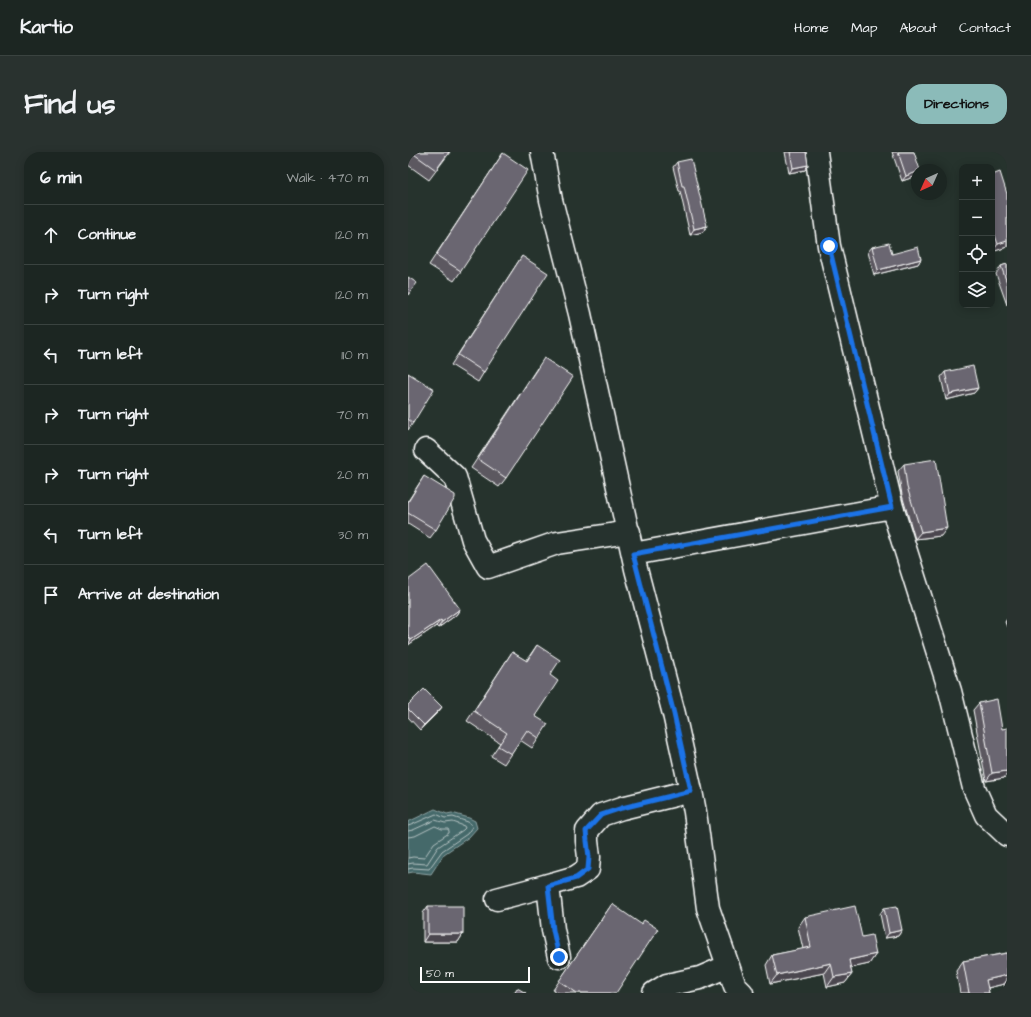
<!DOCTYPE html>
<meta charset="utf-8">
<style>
body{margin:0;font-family:"Architects Daughter",sans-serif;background:#29322f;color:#f1f3f6}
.controls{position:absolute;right:12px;top:12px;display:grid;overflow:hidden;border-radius:8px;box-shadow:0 2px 10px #0003}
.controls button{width:36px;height:36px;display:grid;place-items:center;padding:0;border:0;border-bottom:1px solid #3a4340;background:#1c2622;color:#f1f3f6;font:20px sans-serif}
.compass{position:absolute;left:503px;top:12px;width:36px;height:36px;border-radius:50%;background:#1c2622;box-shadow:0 2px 10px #0003;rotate:225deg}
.scale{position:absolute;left:12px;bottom:10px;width:110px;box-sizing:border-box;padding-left:4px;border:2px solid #fff;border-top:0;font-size:11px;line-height:14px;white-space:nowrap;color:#fff;-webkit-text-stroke:3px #26332d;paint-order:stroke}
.stop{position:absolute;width:12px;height:12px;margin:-9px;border:3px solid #1a73e8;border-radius:50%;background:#fff}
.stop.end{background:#1a73e8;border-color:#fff;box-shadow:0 1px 4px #0008}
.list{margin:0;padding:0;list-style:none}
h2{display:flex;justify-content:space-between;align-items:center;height:52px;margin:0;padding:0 16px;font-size:17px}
h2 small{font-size:13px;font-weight:400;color:#a0a5a5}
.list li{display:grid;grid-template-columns:26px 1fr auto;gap:12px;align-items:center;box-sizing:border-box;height:60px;padding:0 16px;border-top:1px solid #3a4340}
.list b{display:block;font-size:15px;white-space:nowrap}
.list em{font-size:13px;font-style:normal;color:#a0a5a5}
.icon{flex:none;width:22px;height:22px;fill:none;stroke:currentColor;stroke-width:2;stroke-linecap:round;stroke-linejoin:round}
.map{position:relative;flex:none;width:599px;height:841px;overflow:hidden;border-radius:16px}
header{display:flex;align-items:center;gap:24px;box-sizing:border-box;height:56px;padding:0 20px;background:#1c2622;border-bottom:1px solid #3a4340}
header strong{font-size:19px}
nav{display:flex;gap:22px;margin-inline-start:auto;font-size:14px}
.intro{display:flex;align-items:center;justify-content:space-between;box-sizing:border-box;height:96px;padding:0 24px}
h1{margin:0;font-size:28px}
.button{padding:10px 18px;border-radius:16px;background:#8bbbb9;color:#111;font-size:14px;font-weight:700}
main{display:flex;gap:24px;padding:0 24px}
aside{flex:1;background:#1c2622;border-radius:16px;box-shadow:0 2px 10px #0003}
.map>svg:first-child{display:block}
</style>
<header>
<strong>Kartio</strong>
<nav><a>Home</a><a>Map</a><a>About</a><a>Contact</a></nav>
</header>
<div class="intro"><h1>Find us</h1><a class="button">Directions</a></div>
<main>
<aside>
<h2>6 min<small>Walk · 470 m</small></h2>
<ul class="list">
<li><svg class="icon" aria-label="ahead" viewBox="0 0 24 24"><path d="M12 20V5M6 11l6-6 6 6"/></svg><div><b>Continue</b></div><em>120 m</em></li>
<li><svg class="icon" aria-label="right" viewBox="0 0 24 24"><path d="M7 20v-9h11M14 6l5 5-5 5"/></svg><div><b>Turn right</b></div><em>120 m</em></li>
<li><svg class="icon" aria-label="left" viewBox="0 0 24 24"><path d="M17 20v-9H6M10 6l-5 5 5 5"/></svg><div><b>Turn left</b></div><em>110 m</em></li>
<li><svg class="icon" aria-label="right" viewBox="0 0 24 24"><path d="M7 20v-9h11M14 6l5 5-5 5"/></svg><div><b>Turn right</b></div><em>70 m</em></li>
<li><svg class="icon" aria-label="right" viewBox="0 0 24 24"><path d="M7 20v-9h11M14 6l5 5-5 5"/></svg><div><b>Turn right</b></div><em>20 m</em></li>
<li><svg class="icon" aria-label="left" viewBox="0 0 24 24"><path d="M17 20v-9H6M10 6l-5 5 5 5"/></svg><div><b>Turn left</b></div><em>30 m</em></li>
<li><svg class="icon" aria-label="arrive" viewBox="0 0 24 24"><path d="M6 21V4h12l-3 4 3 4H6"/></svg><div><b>Arrive at destination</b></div></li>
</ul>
</aside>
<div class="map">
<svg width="599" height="841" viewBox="0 0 599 841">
<rect width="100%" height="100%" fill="#26332d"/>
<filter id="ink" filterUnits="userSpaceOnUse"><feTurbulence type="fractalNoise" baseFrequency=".025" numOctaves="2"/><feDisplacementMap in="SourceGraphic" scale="8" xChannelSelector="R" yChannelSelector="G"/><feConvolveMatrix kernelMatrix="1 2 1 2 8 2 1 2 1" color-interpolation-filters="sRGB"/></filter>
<g filter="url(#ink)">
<path fill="#45696a" stroke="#8fa5a6" d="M 27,657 L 39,662 L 44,661 L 61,666 L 67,669 L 69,676 L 61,685 L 36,702 L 23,722 L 5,720 L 0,721 L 0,670 Z"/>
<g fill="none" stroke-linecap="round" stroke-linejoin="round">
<path stroke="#b5c3c3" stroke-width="1" d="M 0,674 L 3,673 L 28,662 L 37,666 L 45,665 L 60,670 L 63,672 L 64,675 L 59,682 L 34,699 L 21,717 L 5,716 L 0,717
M 0,679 L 5,678 L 27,668 L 37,671 L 45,670 L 56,674 L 57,676 L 55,678 L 30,695 L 19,712 L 5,711 L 0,712
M 0,685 L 7,684 L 27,674 L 34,677 L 40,677 L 41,679 L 41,681 L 26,691 L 16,706 L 5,705 L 0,706"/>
<defs>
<path id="minor" d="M 134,0 L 143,48 L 172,162 L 228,417 L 266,562 L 283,639 L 287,660 L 300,756 L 327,834 L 334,841
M 18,298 L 47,325 L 65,388 L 80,415 L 149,391 L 221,380
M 484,355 L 542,539 L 566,636 L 578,663 L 599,683
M 225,402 L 484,355 L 421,94 L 408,0
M 140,733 L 145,778 L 151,805
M 89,747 L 119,739 L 168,725 L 180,717 L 181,705 L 179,689 L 179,679 L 193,663 L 214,656 L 283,639
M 246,841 L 259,833 L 292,826 L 320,814"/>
</defs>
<use href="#minor" stroke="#fff" stroke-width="25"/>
<use href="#minor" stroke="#26332d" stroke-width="22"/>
</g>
<path fill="#5c5861" stroke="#fff" d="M 0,0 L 42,0 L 21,28 L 0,13 Z
M 377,0 L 398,0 L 400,13 L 397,18 L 381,21 Z
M 484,0 L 506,0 L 509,24 L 494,29 Z
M 95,1 L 53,119 L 46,129 L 21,113 Z
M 269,10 L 295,80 L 282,83 L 272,39 L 271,39 L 265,15 Z
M 584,23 L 599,42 L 599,95 L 584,100 Z
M 464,95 L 484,102 L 513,107 L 510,112 L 466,123 L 460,100 Z
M 114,104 L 76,220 L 70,230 L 43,213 Z
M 599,112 L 599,153 L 588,122 L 593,114 Z
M 129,216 L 98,326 L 91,335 L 63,316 Z
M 537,220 L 570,236 L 566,241 L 538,248 L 533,225 Z
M 0,221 L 5,271 L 0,278 Z
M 496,312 L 533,384 L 507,387 L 494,343 L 490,319 Z
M 16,324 L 28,378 L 22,386 L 0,372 L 0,349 Z
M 0,428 L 52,457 L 48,463 L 30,476 L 28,474 L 0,493 Z
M 599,467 L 599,475 L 597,470 Z
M 129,493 L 142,523 L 127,564 L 131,586 L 124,596 L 112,588 L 96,612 L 83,604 L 92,591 L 59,569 L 104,500 L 118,509 Z
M 571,551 L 594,577 L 596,626 L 578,629 L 565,558 Z
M 0,553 L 34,555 L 30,560 L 12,578 L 0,565 Z
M 204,752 L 208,841 L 151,841 L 145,838 Z
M 20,754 L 55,782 L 50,790 L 15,790 L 15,761 Z
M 476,756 L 494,778 L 490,784 L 477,786 L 472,762 Z
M 397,765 L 454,785 L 468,802 L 461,812 L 442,816 L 444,822 L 437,831 L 419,835 L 416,821 L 362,832 L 358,813 L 364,803 L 395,797 L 390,775 Z
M 599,801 L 599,841 L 598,841 L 596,832 L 580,836 L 581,841 L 552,841 L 548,819 L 555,809 Z"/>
<path fill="#4b474f" stroke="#fff" d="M 400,13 L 397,18 L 381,21 L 385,16 Z
M 509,20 L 509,24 L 494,29 L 498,24 Z
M 299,74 L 295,80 L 282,83 L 286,77 Z
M 599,89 L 599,95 L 584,100 L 590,92 Z
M 513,107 L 510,112 L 466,123 L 470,118 Z
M 570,236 L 566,241 L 538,248 L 542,242 Z
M 539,376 L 533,384 L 507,387 L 513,380 Z
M 52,457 L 48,463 L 30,476 L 34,470 Z
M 33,468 L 28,474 L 0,493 L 0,492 L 3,488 Z
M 34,555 L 30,560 L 12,578 L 16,573 Z
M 599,619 L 599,622 L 596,626 L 578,629 L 584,621 Z
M 494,778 L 490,784 L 477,786 L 481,781 Z
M 20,782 L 55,782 L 50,790 L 15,790 Z
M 468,802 L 461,812 L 434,818 L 441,808 Z
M 423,811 L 416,821 L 362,832 L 369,823 Z
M 444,822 L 437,831 L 419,835 L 426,825 Z
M 599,823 L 599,828 L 596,832 L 571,838 L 578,828 Z"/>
<path fill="#6b6671" stroke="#fff" d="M 3,0 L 41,0 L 28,18 Z
M 382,0 L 398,0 L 400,13 L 385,16 Z
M 490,0 L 506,0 L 512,18 L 509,18 L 509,20 L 498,24 Z
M 95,1 L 120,18 L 53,119 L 28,103 Z
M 283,7 L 299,74 L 286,77 L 276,34 L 274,34 L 269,10 Z
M 592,20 L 599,42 L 599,89 L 590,92 L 584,75 L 584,23 Z
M 481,91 L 484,102 L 510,95 L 513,107 L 470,118 L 464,95 Z
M 114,104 L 140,121 L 76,220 L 50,203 Z
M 599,112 L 599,131 L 593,114 Z
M 0,125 L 9,131 L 0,143 Z
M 136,206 L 165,225 L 98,326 L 70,307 Z
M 565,214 L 570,236 L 542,242 L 537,220 Z
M 0,221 L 26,237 L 5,271 L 0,267 Z
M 528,307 L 539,376 L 513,380 L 499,335 L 496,312 Z
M 16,324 L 47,343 L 47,346 L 28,378 L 0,361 L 0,350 Z
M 20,413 L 52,457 L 34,470 L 33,468 L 3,488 L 0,483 L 0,428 Z
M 129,493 L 152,508 L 142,523 L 150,529 L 127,564 L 140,572 L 131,586 L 119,578 L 103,602 L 90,594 L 99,581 L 66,559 L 104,500 L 119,509 Z
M 16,537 L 34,555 L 16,573 L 0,557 L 0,553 Z
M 589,547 L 594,577 L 599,576 L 599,619 L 584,621 L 571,551 Z
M 204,752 L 233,772 L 236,768 L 250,777 L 208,841 L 169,841 L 151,829 Z
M 20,754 L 55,754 L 55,782 L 20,782 Z
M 447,754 L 454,785 L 464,783 L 468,802 L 441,808 L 444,822 L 426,825 L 423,811 L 369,823 L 364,803 L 403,795 L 397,765 Z
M 489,754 L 494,778 L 481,781 L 476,756 Z
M 599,801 L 599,823 L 578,828 L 581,841 L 561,841 L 555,809 Z
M 109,836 L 118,841 L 106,841 Z"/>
</g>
<g fill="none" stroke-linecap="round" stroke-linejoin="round" filter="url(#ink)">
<path stroke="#1a73e8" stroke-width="5" d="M 151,805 L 145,778 L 140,734 L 168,726 L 180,717 L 181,705 L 179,689 L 178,679 L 193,663 L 214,656 L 283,639 L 266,562 L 225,402 L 484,355 L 421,94"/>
</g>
</svg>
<div class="controls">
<button>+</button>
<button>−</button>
<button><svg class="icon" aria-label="locate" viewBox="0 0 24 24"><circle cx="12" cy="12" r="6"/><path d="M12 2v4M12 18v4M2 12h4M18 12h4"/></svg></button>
<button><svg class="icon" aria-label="layers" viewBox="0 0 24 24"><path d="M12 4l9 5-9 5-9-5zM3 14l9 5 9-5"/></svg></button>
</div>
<svg class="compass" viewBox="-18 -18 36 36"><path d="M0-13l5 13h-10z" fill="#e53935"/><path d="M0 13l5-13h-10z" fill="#a0a5a5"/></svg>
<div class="scale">50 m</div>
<div class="stop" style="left:421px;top:94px"></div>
<div class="stop end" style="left:151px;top:805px"></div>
</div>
</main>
